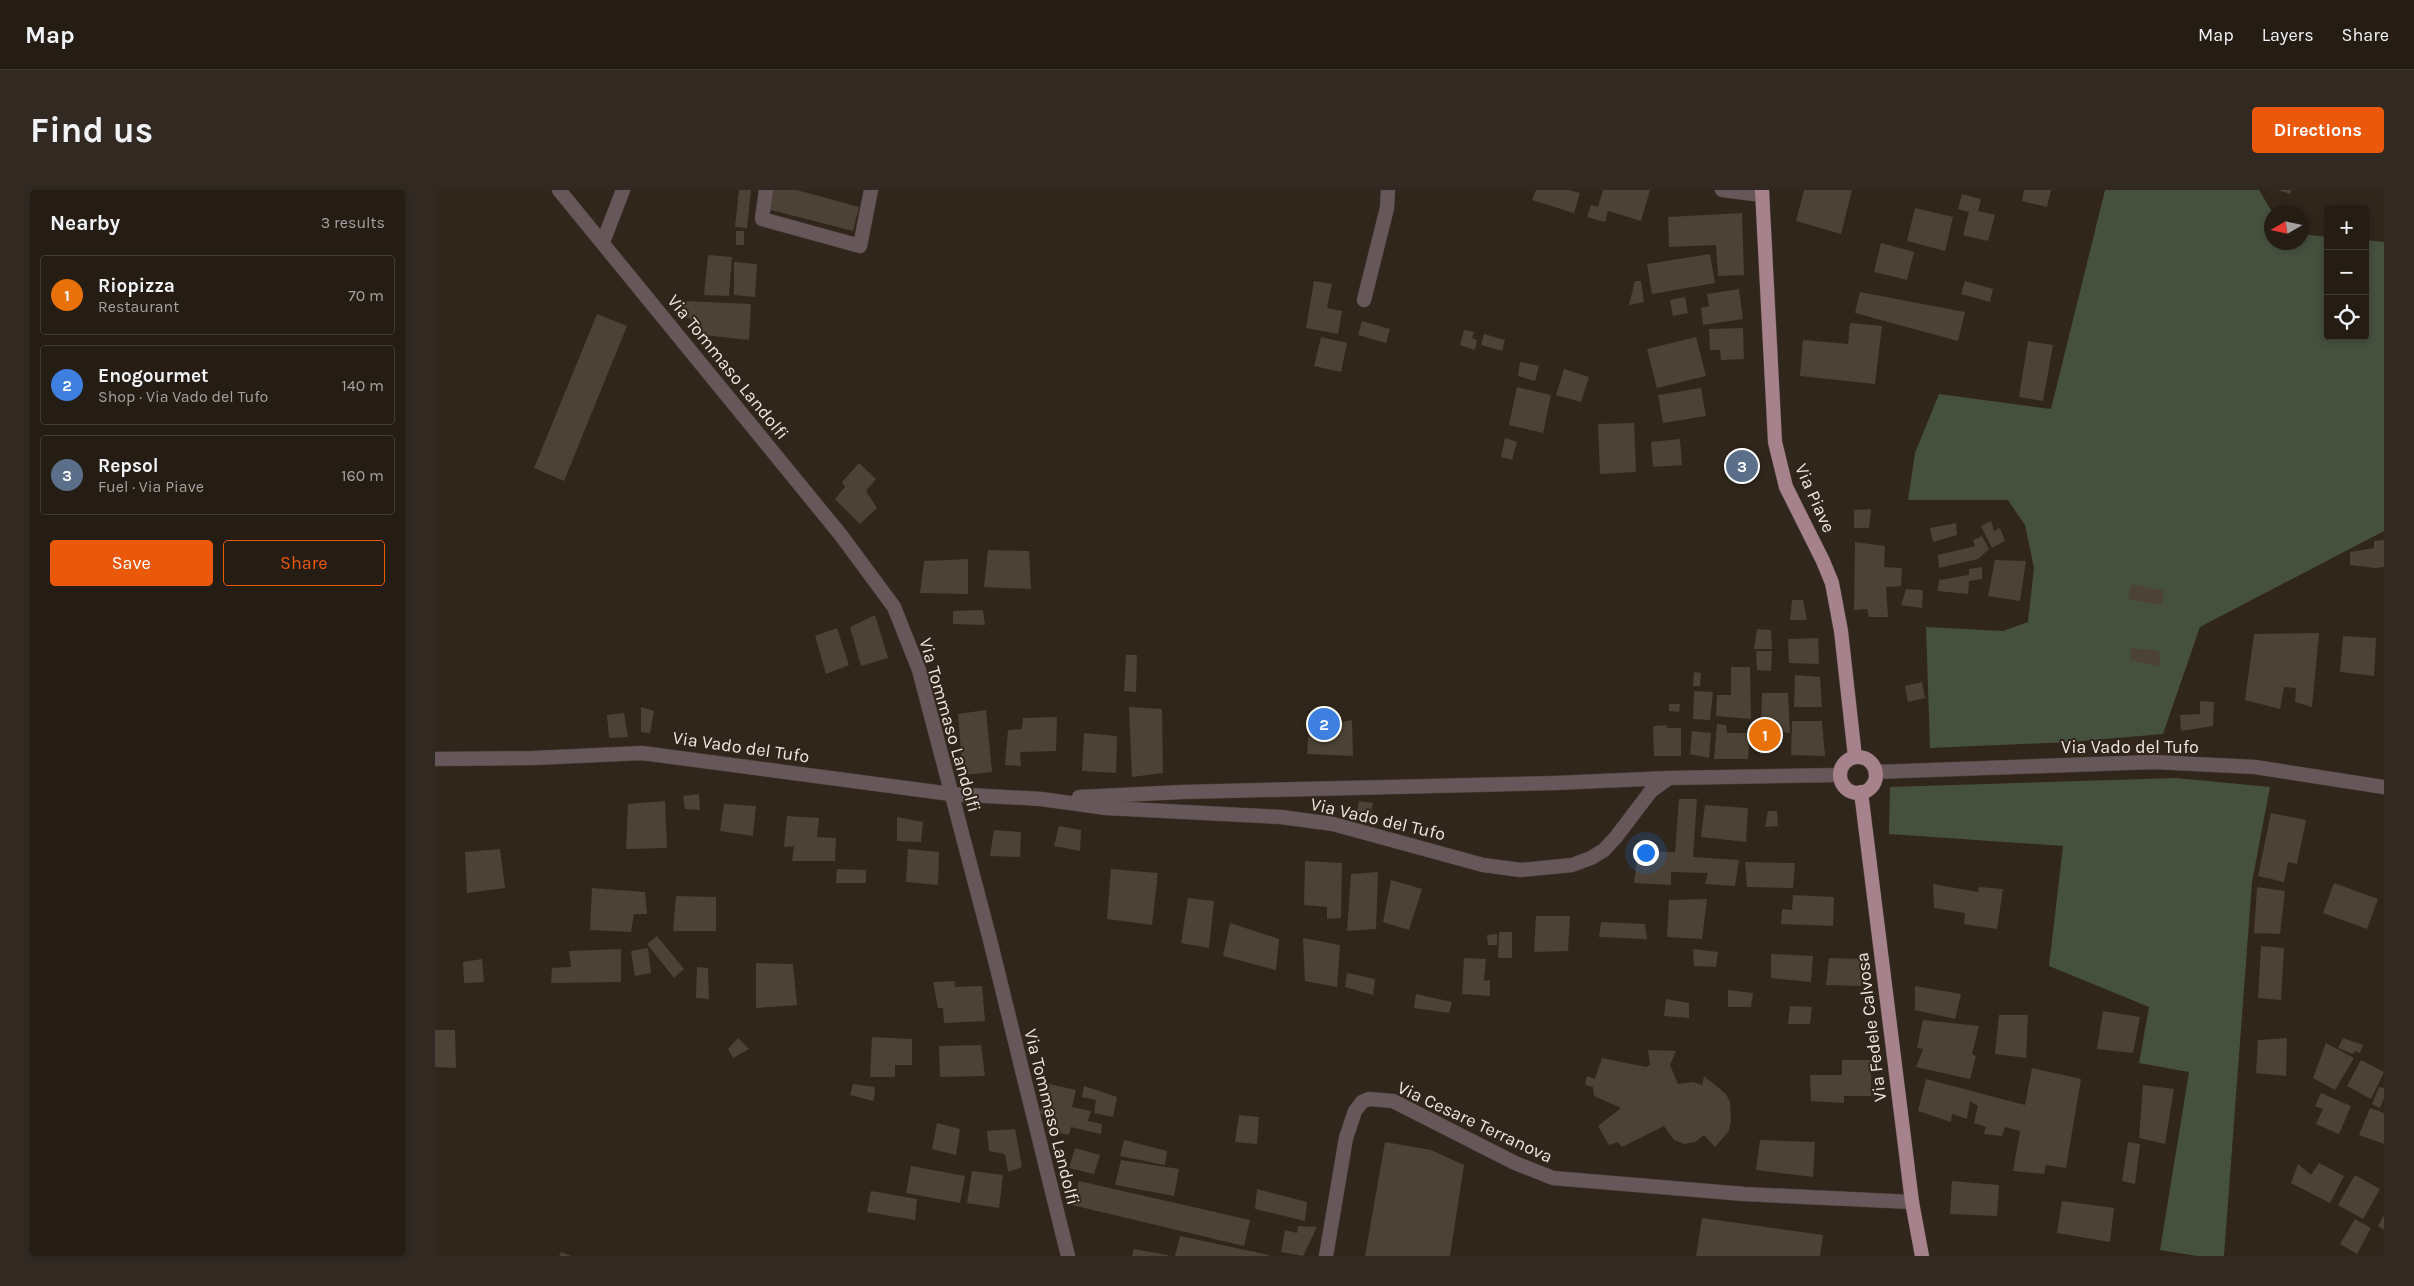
<!DOCTYPE html>
<meta charset="utf-8">
<style>
body{margin:0;font-family:Karla,sans-serif;background:#312922;color:#f1f3f6}
.controls{position:absolute;right:15px;top:15px;display:grid;overflow:hidden;border-radius:5px;box-shadow:0 2px 8px #0003}
.controls button{width:45px;height:45px;display:grid;place-items:center;padding:0;border:0;border-bottom:1px solid #423a34;background:#251c14;color:#f1f3f6;font:25px sans-serif}
.compass{position:absolute;left:1829px;top:15px;width:45px;height:45px;border-radius:50%;background:#251c14;box-shadow:0 2px 8px #0003;rotate:261deg}
.you{position:absolute;left:1210px;top:662px;width:18px;height:18px;margin:-12px;border:4px solid #fff;border-radius:50%;background:#1a73e8;box-shadow:0 0 0 8px #1a73e833}
.badge{display:grid;place-items:center;width:32px;height:32px;border-radius:50%;background:#ea580c;color:#fff;font-size:16px;font-weight:700}
.pin{position:absolute;translate:-50% -50%;border:2px solid #fff;box-shadow:0 1px 5px #0006}
.list{margin:0;padding:0;list-style:none}
h2{display:flex;justify-content:space-between;align-items:center;height:65px;margin:0;padding:0 20px;font-size:21px}
h2 small{font-size:16px;font-weight:400;color:#a3a1a0}
.list li{display:grid;grid-template-columns:32px 1fr auto;gap:15px;align-items:center;box-sizing:border-box;height:80px;margin:0 10px 10px;padding:0 10px;border:1px solid #423a34;border-radius:5px}
.list b{display:block;font-size:19px;white-space:nowrap}
.list p{margin:0;font-size:16px;white-space:nowrap;color:#a3a1a0}
.list em{font-size:16px;font-style:normal;color:#a3a1a0}
.actions{display:flex;gap:10px;padding:15px 20px}
.actions a{flex:1;padding:11px 0;border:1px solid #ea580c;border-radius:5px;text-align:center;font-size:18px;color:#ea580c}
.actions .main{background:#ea580c;color:#fff}
.icon{flex:none;width:28px;height:28px;fill:none;stroke:currentColor;stroke-width:2;stroke-linecap:round;stroke-linejoin:round}
.map{position:relative;flex:none;width:1949px;height:1066px;overflow:hidden;border-radius:5px}
header{display:flex;align-items:center;gap:30px;box-sizing:border-box;height:70px;padding:0 25px;background:#251c14;border-bottom:1px solid #423a34}
header strong{font-size:24px}
nav{display:flex;gap:28px;margin-inline-start:auto;font-size:18px}
.intro{display:flex;align-items:center;justify-content:space-between;box-sizing:border-box;height:120px;padding:0 30px}
h1{margin:0;font-size:35px}
.button{padding:12px 22px;border-radius:5px;background:#ea580c;color:#fff;font-size:18px;font-weight:700}
main{display:flex;gap:30px;padding:0 30px}
aside{flex:1;background:#251c14;border-radius:5px;box-shadow:0 2px 8px #0003}
.map>svg:first-child{display:block}
</style>
<header>
<strong>Map</strong>
<nav><a>Map</a><a>Layers</a><a>Share</a></nav>
</header>
<div class="intro"><h1>Find us</h1><a class="button">Directions</a></div>
<main>
<aside>
<h2>Nearby<small>3 results</small></h2>
<ul class="list">
<li><span class="badge" style="background:#e8710a">1</span><div><b>Riopizza</b><p>Restaurant</p></div><em>70 m</em></li>
<li><span class="badge" style="background:#3f7fe0">2</span><div><b>Enogourmet</b><p>Shop · Via Vado del Tufo</p></div><em>140 m</em></li>
<li><span class="badge" style="background:#5c6f8a">3</span><div><b>Repsol</b><p>Fuel · Via Piave</p></div><em>160 m</em></li>
</ul>
<div class="actions"><a class="main">Save</a><a>Share</a></div>
</aside>
<div class="map">
<svg width="1949" height="1066" viewBox="0 0 1949 1066">
<rect width="100%" height="100%" fill="#31261b"/>
<path fill="#46503e" d="M 1670,0 L 1824,0 L 1837,22 L 1836,52 L 1866,52 L 1867,44 L 1893,47 L 1893,146 L 1930,146 L 1930,50 L 1949,52 L 1949,341 L 1765,437 L 1728,544 L 1636,552 L 1495,558 L 1491,437 L 1568,441 L 1593,432 L 1599,378 L 1590,335 L 1573,310 L 1473,310 L 1480,263 L 1504,204 L 1616,219 Z
M 1741,588 L 1835,597 L 1817,692 L 1789,1066 L 1762,1066 L 1725,1060 L 1754,882 L 1704,873 L 1714,817 L 1614,776 L 1628,656 L 1454,644 L 1455,597 Z"/>
<path fill="#4c4235" d="M 304,0 L 316,0 L 312,38 L 300,37 Z
M 337,0 L 362,0 L 424,17 L 418,41 L 332,19 Z
M 1101,0 L 1134,0 L 1145,3 L 1139,23 L 1097,10 Z
M 1168,0 L 1215,0 L 1206,31 L 1173,21 L 1170,32 L 1152,27 L 1156,15 L 1163,17 Z
M 1369,0 L 1417,0 L 1406,44 L 1361,31 Z
M 1589,0 L 1616,0 L 1612,17 L 1587,11 Z
M 1843,0 L 1856,0 L 1855,4 Z
M 1527,4 L 1546,9 L 1543,21 L 1560,25 L 1553,51 L 1528,45 L 1534,22 L 1523,19 Z
M 1480,18 L 1518,27 L 1510,61 L 1472,51 Z
M 1307,23 L 1309,85 L 1283,86 L 1281,55 L 1234,57 L 1233,27 Z
M 301,41 L 309,41 L 309,55 L 301,55 Z
M 1446,53 L 1479,62 L 1472,90 L 1439,82 Z
M 1275,64 L 1280,93 L 1217,104 L 1212,74 Z
M 273,65 L 297,67 L 294,106 L 269,105 Z
M 299,72 L 322,74 L 320,107 L 299,105 Z
M 879,91 L 897,94 L 892,118 L 907,121 L 903,144 L 871,138 Z
M 1200,91 L 1206,91 L 1209,112 L 1194,115 Z
M 1530,91 L 1558,99 L 1555,112 L 1526,104 Z
M 1304,99 L 1308,129 L 1268,135 L 1266,118 L 1274,116 L 1272,104 Z
M 1425,102 L 1530,122 L 1523,151 L 1420,123 Z
M 1250,107 L 1253,123 L 1238,126 L 1235,110 Z
M 248,111 L 316,114 L 314,150 L 259,144 L 255,139 L 256,129 L 248,126 Z
M 162,124 L 192,136 L 129,291 L 99,278 Z
M 927,131 L 955,139 L 951,153 L 923,145 Z
M 1415,133 L 1447,136 L 1440,194 L 1365,186 L 1368,150 L 1413,154 Z
M 1308,138 L 1309,169 L 1286,170 L 1285,160 L 1275,160 L 1274,139 Z
M 1029,140 L 1039,142 L 1037,148 L 1042,150 L 1040,160 L 1025,155 Z
M 1049,144 L 1070,150 L 1067,161 L 1046,155 Z
M 886,147 L 912,153 L 906,182 L 879,176 Z
M 1261,147 L 1271,186 L 1222,198 L 1212,159 Z
M 1593,151 L 1618,155 L 1608,211 L 1584,207 Z
M 1085,172 L 1104,176 L 1100,191 L 1083,186 Z
M 1129,179 L 1154,187 L 1146,212 L 1121,205 Z
M 1082,197 L 1116,205 L 1108,243 L 1074,235 Z
M 1266,198 L 1271,226 L 1228,233 L 1223,205 Z
M 1199,233 L 1201,282 L 1165,284 L 1163,234 Z
M 1070,248 L 1082,252 L 1077,270 L 1066,267 Z
M 1245,249 L 1247,275 L 1218,277 L 1216,252 Z
M 1315,267 L 1319,284 L 1294,291 L 1289,274 Z
M 424,273 L 441,289 L 431,301 L 442,318 L 425,334 L 400,309 L 410,297 L 407,292 Z
M 1436,319 L 1434,338 L 1419,338 L 1419,320 Z
M 1556,331 L 1559,341 L 1565,338 L 1570,351 L 1557,358 L 1546,336 Z
M 1521,333 L 1522,345 L 1498,352 L 1495,338 Z
M 1547,346 L 1554,359 L 1543,369 L 1504,378 L 1503,365 L 1540,356 L 1538,350 Z
M 1949,350 L 1949,377 L 1940,378 L 1915,375 L 1915,362 L 1939,358 L 1939,351 Z
M 1420,352 L 1450,356 L 1449,377 L 1467,378 L 1466,396 L 1451,397 L 1453,427 L 1434,427 L 1432,419 L 1419,420 Z
M 553,360 L 594,361 L 596,399 L 549,397 Z
M 533,369 L 533,404 L 485,403 L 489,371 Z
M 1560,370 L 1591,371 L 1585,411 L 1553,406 Z
M 1547,377 L 1547,389 L 1534,391 L 1533,404 L 1503,401 L 1504,390 L 1534,385 L 1534,379 Z
M 1696,394 L 1729,401 L 1726,415 L 1693,409 Z
M 1471,399 L 1488,400 L 1487,418 L 1466,415 Z
M 1357,410 L 1368,410 L 1372,430 L 1355,430 Z
M 548,420 L 550,435 L 518,434 L 518,421 Z
M 440,425 L 453,468 L 426,476 L 415,437 Z
M 402,438 L 414,475 L 391,484 L 380,446 Z
M 1322,439 L 1336,440 L 1337,459 L 1319,459 Z
M 1884,443 L 1877,517 L 1860,512 L 1861,498 L 1849,497 L 1845,519 L 1810,510 L 1819,444 Z
M 1908,446 L 1941,448 L 1939,486 L 1905,482 Z
M 1383,448 L 1384,474 L 1354,473 L 1353,449 Z
M 1696,458 L 1724,461 L 1725,477 L 1695,470 Z
M 1321,461 L 1337,461 L 1336,481 L 1322,480 Z
M 691,465 L 702,465 L 701,502 L 689,501 Z
M 1296,477 L 1315,477 L 1316,529 L 1281,526 L 1282,505 L 1296,505 Z
M 1259,482 L 1266,483 L 1265,496 L 1258,496 Z
M 1360,485 L 1385,487 L 1387,517 L 1359,517 Z
M 1487,492 L 1490,508 L 1473,512 L 1470,496 Z
M 1259,501 L 1278,502 L 1275,530 L 1258,529 Z
M 1327,503 L 1353,503 L 1355,543 L 1338,541 L 1336,564 L 1325,564 Z
M 1765,511 L 1779,512 L 1778,536 L 1746,541 L 1745,525 L 1765,524 Z
M 1234,514 L 1245,514 L 1244,522 L 1234,521 Z
M 206,517 L 219,521 L 215,543 L 206,542 Z
M 694,517 L 727,519 L 728,583 L 697,587 Z
M 551,520 L 557,582 L 528,585 L 523,524 Z
M 189,523 L 193,547 L 174,548 L 172,525 Z
M 875,526 L 897,526 L 897,534 L 917,530 L 918,566 L 872,564 Z
M 622,527 L 621,561 L 585,562 L 586,576 L 570,575 L 573,540 L 587,539 L 588,528 Z
M 1357,531 L 1387,531 L 1390,566 L 1356,565 Z
M 1282,534 L 1291,535 L 1292,543 L 1315,543 L 1313,569 L 1279,569 Z
M 1232,535 L 1232,538 L 1246,538 L 1246,566 L 1219,566 L 1218,536 Z
M 1257,541 L 1276,543 L 1274,568 L 1255,564 Z
M 649,543 L 682,546 L 681,583 L 647,581 Z
M 264,604 L 265,620 L 250,619 L 248,606 Z
M 1244,609 L 1262,609 L 1258,667 L 1304,670 L 1300,696 L 1270,694 L 1273,683 L 1236,682 L 1236,695 L 1199,693 L 1203,661 L 1240,662 Z
M 230,611 L 232,658 L 191,659 L 193,614 Z
M 924,611 L 938,613 L 936,624 L 927,623 L 926,628 L 921,627 Z
M 289,614 L 321,616 L 318,646 L 285,641 Z
M 1270,615 L 1313,618 L 1311,652 L 1266,647 Z
M 1333,621 L 1342,621 L 1343,636 L 1330,637 Z
M 1836,623 L 1871,630 L 1862,674 L 1853,672 L 1849,692 L 1823,686 Z
M 352,626 L 384,628 L 382,647 L 401,648 L 400,671 L 357,671 L 359,656 L 349,657 Z
M 462,627 L 488,632 L 486,652 L 462,651 Z
M 624,636 L 646,640 L 645,661 L 619,656 Z
M 559,640 L 586,642 L 585,667 L 555,666 Z
M 65,659 L 70,698 L 32,703 L 30,662 Z
M 473,659 L 504,662 L 503,695 L 471,692 Z
M 870,671 L 907,673 L 906,728 L 892,729 L 892,717 L 869,715 Z
M 1310,672 L 1360,673 L 1358,698 L 1312,697 Z
M 402,679 L 431,680 L 431,693 L 401,693 Z
M 676,679 L 723,683 L 717,735 L 672,729 Z
M 943,682 L 941,739 L 912,741 L 916,684 Z
M 956,690 L 987,699 L 974,740 L 948,732 Z
M 1899,693 L 1943,709 L 1932,739 L 1888,723 Z
M 1498,694 L 1543,702 L 1544,697 L 1568,699 L 1562,739 L 1529,734 L 1530,723 L 1499,718 Z
M 1822,697 L 1850,701 L 1845,744 L 1819,743 Z
M 157,698 L 210,702 L 212,724 L 199,724 L 196,742 L 155,740 Z
M 1358,705 L 1399,707 L 1398,736 L 1346,734 L 1347,719 L 1357,720 Z
M 241,706 L 281,707 L 281,741 L 238,741 Z
M 753,708 L 779,711 L 774,758 L 746,753 Z
M 1272,709 L 1267,749 L 1232,747 L 1234,710 Z
M 1101,726 L 1135,726 L 1133,761 L 1099,762 Z
M 1166,732 L 1210,734 L 1212,749 L 1164,747 Z
M 795,733 L 844,749 L 841,780 L 788,766 Z
M 1064,742 L 1077,742 L 1077,768 L 1063,768 Z
M 1062,744 L 1062,755 L 1053,755 L 1052,745 Z
M 222,746 L 249,779 L 239,788 L 212,754 Z
M 868,748 L 905,755 L 902,797 L 870,791 Z
M 1826,756 L 1849,758 L 1846,810 L 1823,808 Z
M 213,758 L 216,783 L 200,786 L 196,761 Z
M 186,759 L 186,792 L 116,793 L 117,778 L 136,777 L 134,761 Z
M 1258,759 L 1283,762 L 1281,777 L 1259,776 Z
M 1336,764 L 1378,766 L 1376,792 L 1336,788 Z
M 1029,768 L 1051,769 L 1049,791 L 1055,790 L 1055,806 L 1027,804 Z
M 1394,768 L 1427,769 L 1426,796 L 1391,795 Z
M 47,769 L 49,792 L 29,793 L 28,772 Z
M 321,773 L 358,774 L 362,815 L 321,818 Z
M 262,777 L 273,778 L 274,809 L 261,808 Z
M 912,783 L 940,789 L 938,805 L 910,797 Z
M 520,791 L 520,797 L 547,796 L 550,831 L 509,833 L 508,818 L 503,818 L 498,792 Z
M 1480,796 L 1526,804 L 1520,829 L 1480,820 Z
M 1293,800 L 1318,803 L 1316,817 L 1293,817 Z
M 981,804 L 1017,812 L 1014,823 L 979,818 Z
M 1231,809 L 1254,813 L 1254,828 L 1229,826 Z
M 1355,816 L 1377,817 L 1375,834 L 1353,834 Z
M 1668,821 L 1705,827 L 1698,863 L 1662,859 Z
M 1564,825 L 1593,825 L 1591,868 L 1560,864 Z
M 1488,830 L 1544,836 L 1537,864 L 1541,866 L 1535,889 L 1481,877 L 1488,859 L 1482,858 Z
M 0,840 L 20,840 L 21,878 L 0,877 Z
M 437,847 L 477,849 L 477,875 L 460,875 L 460,887 L 435,887 Z
M 303,848 L 314,859 L 298,868 L 293,859 Z
M 1852,848 L 1851,886 L 1821,883 L 1823,850 Z
M 1908,848 L 1928,855 L 1925,863 L 1920,861 L 1918,864 L 1903,858 Z
M 1891,853 L 1919,868 L 1900,900 L 1878,888 Z
M 546,855 L 550,886 L 505,887 L 504,856 Z
M 1213,860 L 1241,861 L 1235,875 L 1243,894 L 1258,892 L 1267,895 L 1269,886 L 1291,904 L 1295,912 L 1296,931 L 1294,941 L 1280,957 L 1269,945 L 1260,952 L 1249,954 L 1239,950 L 1229,936 L 1187,957 L 1183,952 L 1174,955 L 1163,936 L 1186,918 L 1159,906 L 1158,897 L 1150,895 L 1152,886 L 1160,889 L 1167,868 L 1211,877 L 1215,875 Z
M 1407,870 L 1436,870 L 1436,906 L 1409,906 L 1409,913 L 1376,911 L 1375,885 L 1407,885 Z
M 1926,870 L 1949,882 L 1936,909 L 1912,896 Z
M 1597,878 L 1646,889 L 1631,978 L 1611,975 L 1609,984 L 1578,981 L 1585,941 L 1570,937 L 1567,946 L 1549,944 L 1551,937 L 1539,933 L 1543,916 L 1535,911 L 1532,929 L 1517,924 L 1516,932 L 1483,921 L 1491,889 L 1590,915 Z
M 610,893 L 641,900 L 637,917 L 656,921 L 653,931 L 667,934 L 666,944 L 636,937 L 634,945 L 613,941 L 616,926 L 605,924 Z
M 418,894 L 440,897 L 439,911 L 415,905 Z
M 1708,895 L 1739,899 L 1730,954 L 1704,948 Z
M 649,896 L 682,907 L 678,927 L 659,923 L 661,910 L 647,907 Z
M 1944,897 L 1949,898 L 1949,908 L 1945,918 L 1937,914 Z
M 1886,903 L 1916,916 L 1904,944 L 1881,934 L 1888,919 L 1880,916 Z
M 1935,918 L 1949,923 L 1949,954 L 1924,945 Z
M 804,925 L 824,927 L 822,954 L 800,952 Z
M 502,933 L 525,939 L 521,965 L 497,959 Z
M 580,939 L 587,977 L 573,982 L 570,964 L 554,961 L 552,941 Z
M 689,950 L 732,961 L 730,975 L 685,966 Z
M 1325,950 L 1380,952 L 1378,987 L 1321,980 Z
M 950,952 L 996,960 L 1029,975 L 1015,1066 L 930,1066 Z
M 1693,952 L 1705,954 L 1700,994 L 1687,991 Z
M 640,958 L 665,965 L 659,984 L 634,978 Z
M 686,970 L 744,979 L 739,1006 L 680,995 Z
M 1884,973 L 1909,986 L 1895,1013 L 1856,993 L 1863,974 L 1876,985 Z
M 476,976 L 530,986 L 525,1013 L 471,1003 Z
M 537,981 L 568,985 L 564,1018 L 532,1013 Z
M 1920,985 L 1945,999 L 1928,1029 L 1903,1015 Z
M 644,991 L 815,1030 L 809,1056 L 637,1015 Z
M 1517,991 L 1564,995 L 1562,1026 L 1515,1024 Z
M 822,999 L 872,1012 L 870,1031 L 820,1019 Z
M 436,1001 L 482,1009 L 480,1030 L 432,1022 Z
M 1627,1011 L 1679,1018 L 1675,1052 L 1622,1043 Z
M 1949,1025 L 1949,1040 L 1943,1036 Z
M 1267,1028 L 1388,1045 L 1385,1066 L 1261,1066 Z
M 1920,1029 L 1936,1038 L 1922,1064 L 1905,1054 Z
M 863,1036 L 882,1037 L 868,1066 L 846,1062 L 850,1040 L 862,1043 Z
M 745,1046 L 834,1065 L 834,1066 L 740,1066 Z
M 699,1059 L 733,1065 L 733,1066 L 697,1066 Z
M 126,1062 L 136,1066 L 124,1066 Z"/>
<g fill="none" stroke-linecap="round" stroke-linejoin="round">
<defs>
<path id="minor" d="M 124,0 L 405,344 L 459,417 L 484,480 L 555,750 L 633,1066
M 331,0 L 327,29 L 425,56 L 436,0
M 1287,0 L 1327,5
M 168,52 L 188,0
M 929,110 L 952,18 L 953,0
M 0,569 L 99,568 L 207,563 L 516,604 L 606,609 L 671,618 L 846,627 L 898,634 L 1048,675 L 1086,680 L 1137,675 L 1156,668 L 1169,660 L 1181,647 L 1216,601 L 1234,588
M 1440,582 L 1719,572 L 1820,577 L 1949,597
M 644,607 L 747,602 L 1120,593 L 1234,588 L 1405,585
M 891,1066 L 911,948 L 920,921 L 927,912 L 934,909 L 958,911 L 1080,973 L 1118,988 L 1309,1004 L 1477,1012"/>
<path id="primary" d="M 1327,0 L 1340,252 L 1351,297 L 1388,371 L 1397,393 L 1406,441 L 1420,567
M1405 585a18 18 0 1 1 36 0a18 18 0 1 1-36 0Z
M 1426,602 L 1477,1012 L 1487,1066"/>
</defs>
<use href="#minor" stroke="#4b4136" stroke-width="15"/>
<use href="#primary" stroke="#4b4136" stroke-width="15"/>
<use href="#minor" stroke="#67565a" stroke-width="14"/>
<use href="#primary" stroke="#a6828c" stroke-width="14"/>
</g>
<g text-anchor="middle" stroke-width="4" stroke-linejoin="round" paint-order="stroke">
<g font-size="18" fill="#eee6df" stroke="#31261b">
<text transform="translate(293 177) rotate(51)" y="6">Via Tommaso Landolfi</text>
<text transform="translate(1380 308) rotate(66)" y="6">Via Piave</text>
<text transform="translate(515 535) rotate(74)" y="6">Via Tommaso Landolfi</text>
<text transform="translate(306 557) rotate(8)" y="6">Via Vado del Tufo</text>
<text x="1695" y="563">Via Vado del Tufo</text>
<text transform="translate(943 629) rotate(13)" y="6">Via Vado del Tufo</text>
<text transform="translate(1436 837) rotate(-97)" y="6">Via Fedele Calvosa</text>
<text transform="translate(617 927) rotate(76)" y="6">Via Tommaso Landolfi</text>
<text transform="translate(1040 932) rotate(25)" y="6">Via Cesare Terranova</text>
</g>
</g>
</svg>
<div class="controls">
<button>+</button>
<button>−</button>
<button><svg class="icon" aria-label="locate" viewBox="0 0 24 24"><circle cx="12" cy="12" r="6"/><path d="M12 2v4M12 18v4M2 12h4M18 12h4"/></svg></button>
</div>
<svg class="compass" viewBox="-18 -18 36 36"><path d="M0-13l5 13h-10z" fill="#e53935"/><path d="M0 13l5-13h-10z" fill="#a3a1a0"/></svg>
<div class="you"></div>
<div class="pin badge" style="left:1330px;top:545px;background:#e8710a">1</div>
<div class="pin badge" style="left:889px;top:534px;background:#3f7fe0">2</div>
<div class="pin badge" style="left:1307px;top:276px;background:#5c6f8a">3</div>
</div>
</main>
